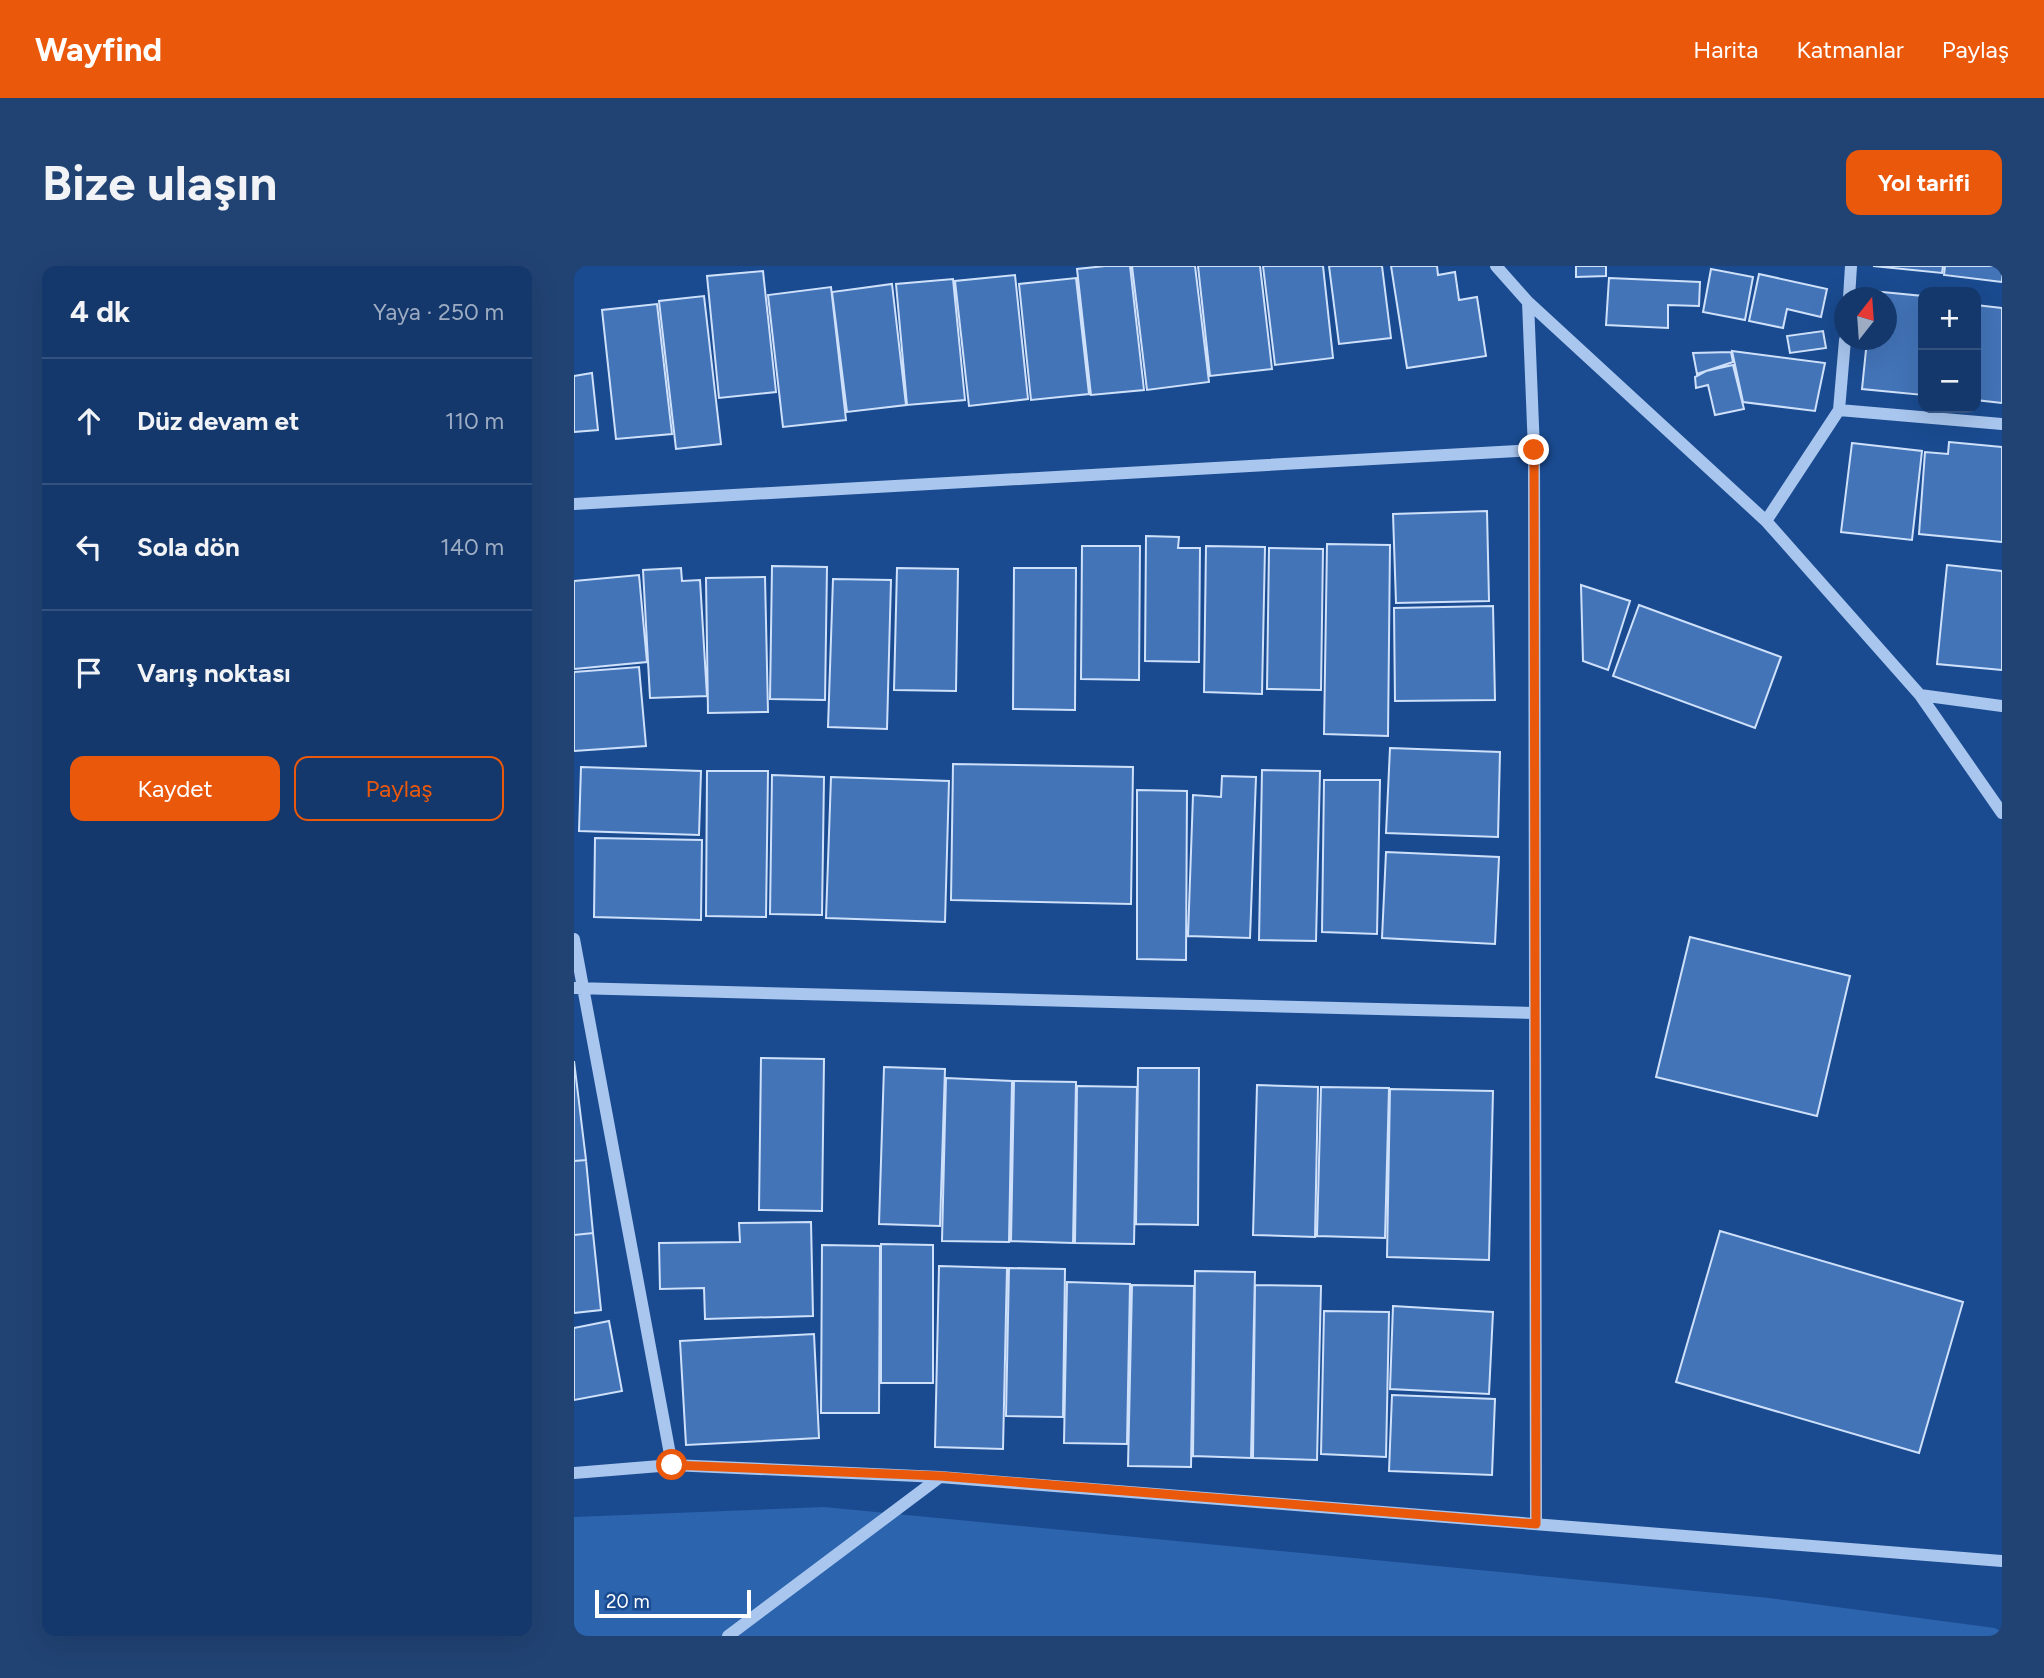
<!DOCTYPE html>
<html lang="tr">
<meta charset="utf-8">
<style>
body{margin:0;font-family:Figtree,sans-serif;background:#214374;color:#f1f3f6}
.controls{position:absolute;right:21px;top:21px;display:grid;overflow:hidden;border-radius:14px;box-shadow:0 7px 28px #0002}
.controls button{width:63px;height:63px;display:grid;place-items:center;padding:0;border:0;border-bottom:2px solid #33527f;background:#14386c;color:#f1f3f6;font:35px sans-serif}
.compass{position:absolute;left:1260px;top:21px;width:63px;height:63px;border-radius:50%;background:#14386c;box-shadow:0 7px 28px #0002;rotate:17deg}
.scale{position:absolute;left:21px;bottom:18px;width:156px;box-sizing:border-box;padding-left:7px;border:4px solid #fff;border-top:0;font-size:19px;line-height:24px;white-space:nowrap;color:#fff;-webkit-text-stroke:5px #1a4b90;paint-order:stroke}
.stop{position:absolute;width:21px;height:21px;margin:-16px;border:5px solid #ea580c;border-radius:50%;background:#fff}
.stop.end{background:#ea580c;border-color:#fff;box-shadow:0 2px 7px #0008}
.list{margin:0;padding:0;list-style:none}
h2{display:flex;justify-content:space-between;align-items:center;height:91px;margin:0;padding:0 28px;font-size:30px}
h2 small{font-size:23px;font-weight:400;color:#9dacc2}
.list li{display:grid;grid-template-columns:46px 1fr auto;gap:21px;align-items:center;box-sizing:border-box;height:126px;padding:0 28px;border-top:2px solid #33527f}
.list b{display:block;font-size:26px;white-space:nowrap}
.list em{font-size:23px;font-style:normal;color:#9dacc2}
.actions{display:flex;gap:14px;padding:21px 28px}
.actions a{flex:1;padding:16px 0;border:2px solid #ea580c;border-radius:14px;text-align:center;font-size:24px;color:#ea580c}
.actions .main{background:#ea580c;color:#fff}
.icon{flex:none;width:38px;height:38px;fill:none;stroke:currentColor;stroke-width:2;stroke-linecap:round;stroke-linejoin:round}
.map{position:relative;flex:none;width:1428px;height:1370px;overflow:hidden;border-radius:14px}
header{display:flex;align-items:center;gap:42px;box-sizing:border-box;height:98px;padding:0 35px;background:#ea580c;color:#fff}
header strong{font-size:33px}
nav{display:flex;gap:38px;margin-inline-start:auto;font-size:24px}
.intro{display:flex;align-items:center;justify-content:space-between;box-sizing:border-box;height:168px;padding:0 42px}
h1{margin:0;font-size:49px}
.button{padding:18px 32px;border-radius:14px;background:#ea580c;color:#fff;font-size:24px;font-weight:700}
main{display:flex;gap:42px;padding:0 42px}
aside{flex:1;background:#14386c;border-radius:14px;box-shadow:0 7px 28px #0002}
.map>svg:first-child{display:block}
</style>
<header>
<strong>Wayfind</strong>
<nav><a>Harita</a><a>Katmanlar</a><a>Paylaş</a></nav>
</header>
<div class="intro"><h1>Bize ulaşın</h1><a class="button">Yol tarifi</a></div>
<main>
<aside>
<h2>4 dk<small>Yaya · 250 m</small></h2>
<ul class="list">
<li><svg class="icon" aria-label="ahead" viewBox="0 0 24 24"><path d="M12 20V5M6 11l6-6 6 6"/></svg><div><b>Düz devam et</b></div><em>110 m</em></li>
<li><svg class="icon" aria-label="left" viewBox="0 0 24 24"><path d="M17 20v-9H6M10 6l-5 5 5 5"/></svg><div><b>Sola dön</b></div><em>140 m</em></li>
<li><svg class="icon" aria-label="arrive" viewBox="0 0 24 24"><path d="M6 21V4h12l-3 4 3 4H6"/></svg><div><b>Varış noktası</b></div></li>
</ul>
<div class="actions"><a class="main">Kaydet</a><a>Paylaş</a></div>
</aside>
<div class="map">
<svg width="1428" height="1370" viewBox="0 0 1428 1370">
<rect width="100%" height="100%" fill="#1a4b90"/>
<path fill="#2d64ae" d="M 250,1241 L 1195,1332 L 1421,1362 L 1428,1366 L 1428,1370 L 0,1370 L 0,1251 Z"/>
<path fill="#4374b8" stroke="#cfe1fa" stroke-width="2" d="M 531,0 L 556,0 L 570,124 L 517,129 L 503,3 Z
M 558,0 L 621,0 L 635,116 L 573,124 Z
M 624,0 L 686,0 L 698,103 L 636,110 Z
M 689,0 L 749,0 L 759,92 L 701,99 Z
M 755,0 L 808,0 L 817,72 L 765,78 Z
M 817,0 L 863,0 L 864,9 L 881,6 L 885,34 L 903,31 L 912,90 L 833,102 Z
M 1002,0 L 1032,0 L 1032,10 L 1002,11 Z
M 1299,0 L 1369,0 L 1368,7 Z
M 1371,0 L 1428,0 L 1428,16 L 1370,9 Z
M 1137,3 L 1179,11 L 1171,54 L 1129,46 Z
M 189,5 L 202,126 L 145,132 L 133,10 Z
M 1185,8 L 1253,23 L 1247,51 L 1213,43 L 1209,62 L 1175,55 Z
M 441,9 L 454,133 L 395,140 L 381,15 Z
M 502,12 L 515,128 L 457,134 L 445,18 Z
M 1035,12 L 1126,16 L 1125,40 L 1094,39 L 1094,62 L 1032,59 Z
M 379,13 L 391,134 L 333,139 L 322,18 Z
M 318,18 L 332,139 L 273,146 L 258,26 Z
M 257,21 L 272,154 L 209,161 L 194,29 Z
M 1357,23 L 1389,26 L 1357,26 Z
M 1298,25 L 1349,30 L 1349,129 L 1288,123 L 1293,74 L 1312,74 L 1312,32 L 1298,32 Z
M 130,30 L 147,178 L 102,183 L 85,35 Z
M 83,38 L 98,168 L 42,173 L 28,44 Z
M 1402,39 L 1428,42 L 1428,137 L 1402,134 Z
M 1249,65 L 1252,82 L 1216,87 L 1213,70 Z
M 1158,85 L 1251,97 L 1241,145 L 1169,136 Z
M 1157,86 L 1159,96 L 1123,108 L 1119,87 Z
M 1159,99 L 1170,143 L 1141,149 L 1134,119 L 1122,122 L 1121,111 L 1132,105 Z
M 18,107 L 24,164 L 0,166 L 0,110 Z
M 1375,176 L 1428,181 L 1428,276 L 1345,268 L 1351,186 L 1374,188 Z
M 1278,177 L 1348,185 L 1338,274 L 1267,266 Z
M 913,245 L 915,335 L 822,337 L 819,248 Z
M 572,270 L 605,271 L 604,282 L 626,282 L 625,396 L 571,395 Z
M 753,278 L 816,279 L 814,470 L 750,468 Z
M 508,280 L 566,280 L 565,414 L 507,413 Z
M 632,280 L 691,281 L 688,428 L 630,426 Z
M 695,282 L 749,283 L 747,424 L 693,423 Z
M 1373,299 L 1428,305 L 1428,404 L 1363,398 Z
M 198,300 L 253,301 L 251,434 L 196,433 Z
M 107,302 L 108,315 L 126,314 L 133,430 L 76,432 L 69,304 Z
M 323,302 L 384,303 L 382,425 L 320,424 Z
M 440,302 L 502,302 L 501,444 L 439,443 Z
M 65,309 L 73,396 L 0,403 L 0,315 Z
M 191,311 L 194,446 L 134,447 L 132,312 Z
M 259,313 L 317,314 L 313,463 L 254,461 Z
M 1007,319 L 1056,335 L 1034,404 L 1009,395 Z
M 1065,339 L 1207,391 L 1181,462 L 1039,410 Z
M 919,340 L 921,434 L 821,435 L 820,342 Z
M 65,401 L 72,480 L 0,485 L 0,406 Z
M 816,482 L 926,486 L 924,571 L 812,567 Z
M 379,498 L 559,501 L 557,638 L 377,634 Z
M 7,501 L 127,505 L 125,569 L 5,565 Z
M 688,504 L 746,505 L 742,675 L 685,674 Z
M 133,505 L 194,505 L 192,651 L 132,650 Z
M 198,509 L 250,511 L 248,649 L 196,648 Z
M 648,510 L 682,511 L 676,672 L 614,670 L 619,529 L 647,531 Z
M 257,511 L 375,515 L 371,656 L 252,652 Z
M 750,514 L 806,514 L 803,668 L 748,666 Z
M 563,524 L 613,525 L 612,694 L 563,693 Z
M 21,572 L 128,574 L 127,654 L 20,651 Z
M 812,586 L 925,591 L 921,678 L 808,672 Z
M 1116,671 L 1276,710 L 1243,850 L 1082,811 Z
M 187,792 L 250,793 L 248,945 L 185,944 Z
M 0,795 L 12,894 L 0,895 Z
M 310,801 L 371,803 L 366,960 L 305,958 Z
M 564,802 L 625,802 L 624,959 L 562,958 Z
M 372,812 L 438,815 L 435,976 L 368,975 Z
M 440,815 L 502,816 L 499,977 L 437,975 Z
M 683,819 L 744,821 L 741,971 L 679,969 Z
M 503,820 L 563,821 L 560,978 L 501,977 Z
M 747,821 L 815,822 L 811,972 L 743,970 Z
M 816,823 L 919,825 L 915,994 L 813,991 Z
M 12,894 L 19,967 L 0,969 L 0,895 Z
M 237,956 L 239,1050 L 131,1053 L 130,1022 L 86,1023 L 85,977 L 166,976 L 165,957 Z
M 1146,965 L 1389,1036 L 1345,1187 L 1102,1116 Z
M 19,967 L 27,1044 L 0,1047 L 0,969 Z
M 307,978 L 359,979 L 359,1117 L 307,1117 Z
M 248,979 L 306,980 L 305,1147 L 247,1147 Z
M 365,1000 L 433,1002 L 429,1183 L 361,1181 Z
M 435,1002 L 491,1003 L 489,1151 L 432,1150 Z
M 621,1005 L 681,1006 L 677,1192 L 619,1190 Z
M 493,1016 L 556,1018 L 553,1178 L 490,1177 Z
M 558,1019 L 620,1020 L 617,1201 L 554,1200 Z
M 681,1019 L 747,1020 L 743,1194 L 679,1192 Z
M 819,1040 L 919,1046 L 915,1128 L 816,1123 Z
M 750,1045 L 815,1046 L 812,1191 L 747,1188 Z
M 35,1055 L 48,1125 L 0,1134 L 0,1062 Z
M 240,1068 L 245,1172 L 112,1179 L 106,1075 Z
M 818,1129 L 921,1133 L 918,1209 L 815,1205 Z"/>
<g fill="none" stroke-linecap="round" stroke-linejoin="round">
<path stroke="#a9c6ee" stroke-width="12" d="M 922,0 L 954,36 L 1192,255 L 1346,429 L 1428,547
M 1275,32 L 1277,0
M 954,36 L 960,184 L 962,1258
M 1265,144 L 1428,158
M 0,238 L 960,184
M 1192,255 L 1265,144 L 1271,74
M 1346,429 L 1428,440
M 0,673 L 98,1199
M 0,722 L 959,747
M 0,1207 L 98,1199 L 366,1211 L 1428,1295
M 154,1370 L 366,1211"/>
</g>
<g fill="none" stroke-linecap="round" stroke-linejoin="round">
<path stroke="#ea580c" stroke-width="9" d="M 98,1199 L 366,1210 L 962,1258 L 960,184"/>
</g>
</svg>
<div class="controls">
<button>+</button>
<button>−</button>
</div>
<svg class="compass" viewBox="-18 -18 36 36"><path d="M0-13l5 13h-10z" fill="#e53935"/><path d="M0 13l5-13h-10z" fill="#9dacc2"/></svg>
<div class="scale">20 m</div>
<div class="stop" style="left:98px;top:1199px"></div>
<div class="stop end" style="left:960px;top:184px"></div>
</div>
</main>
